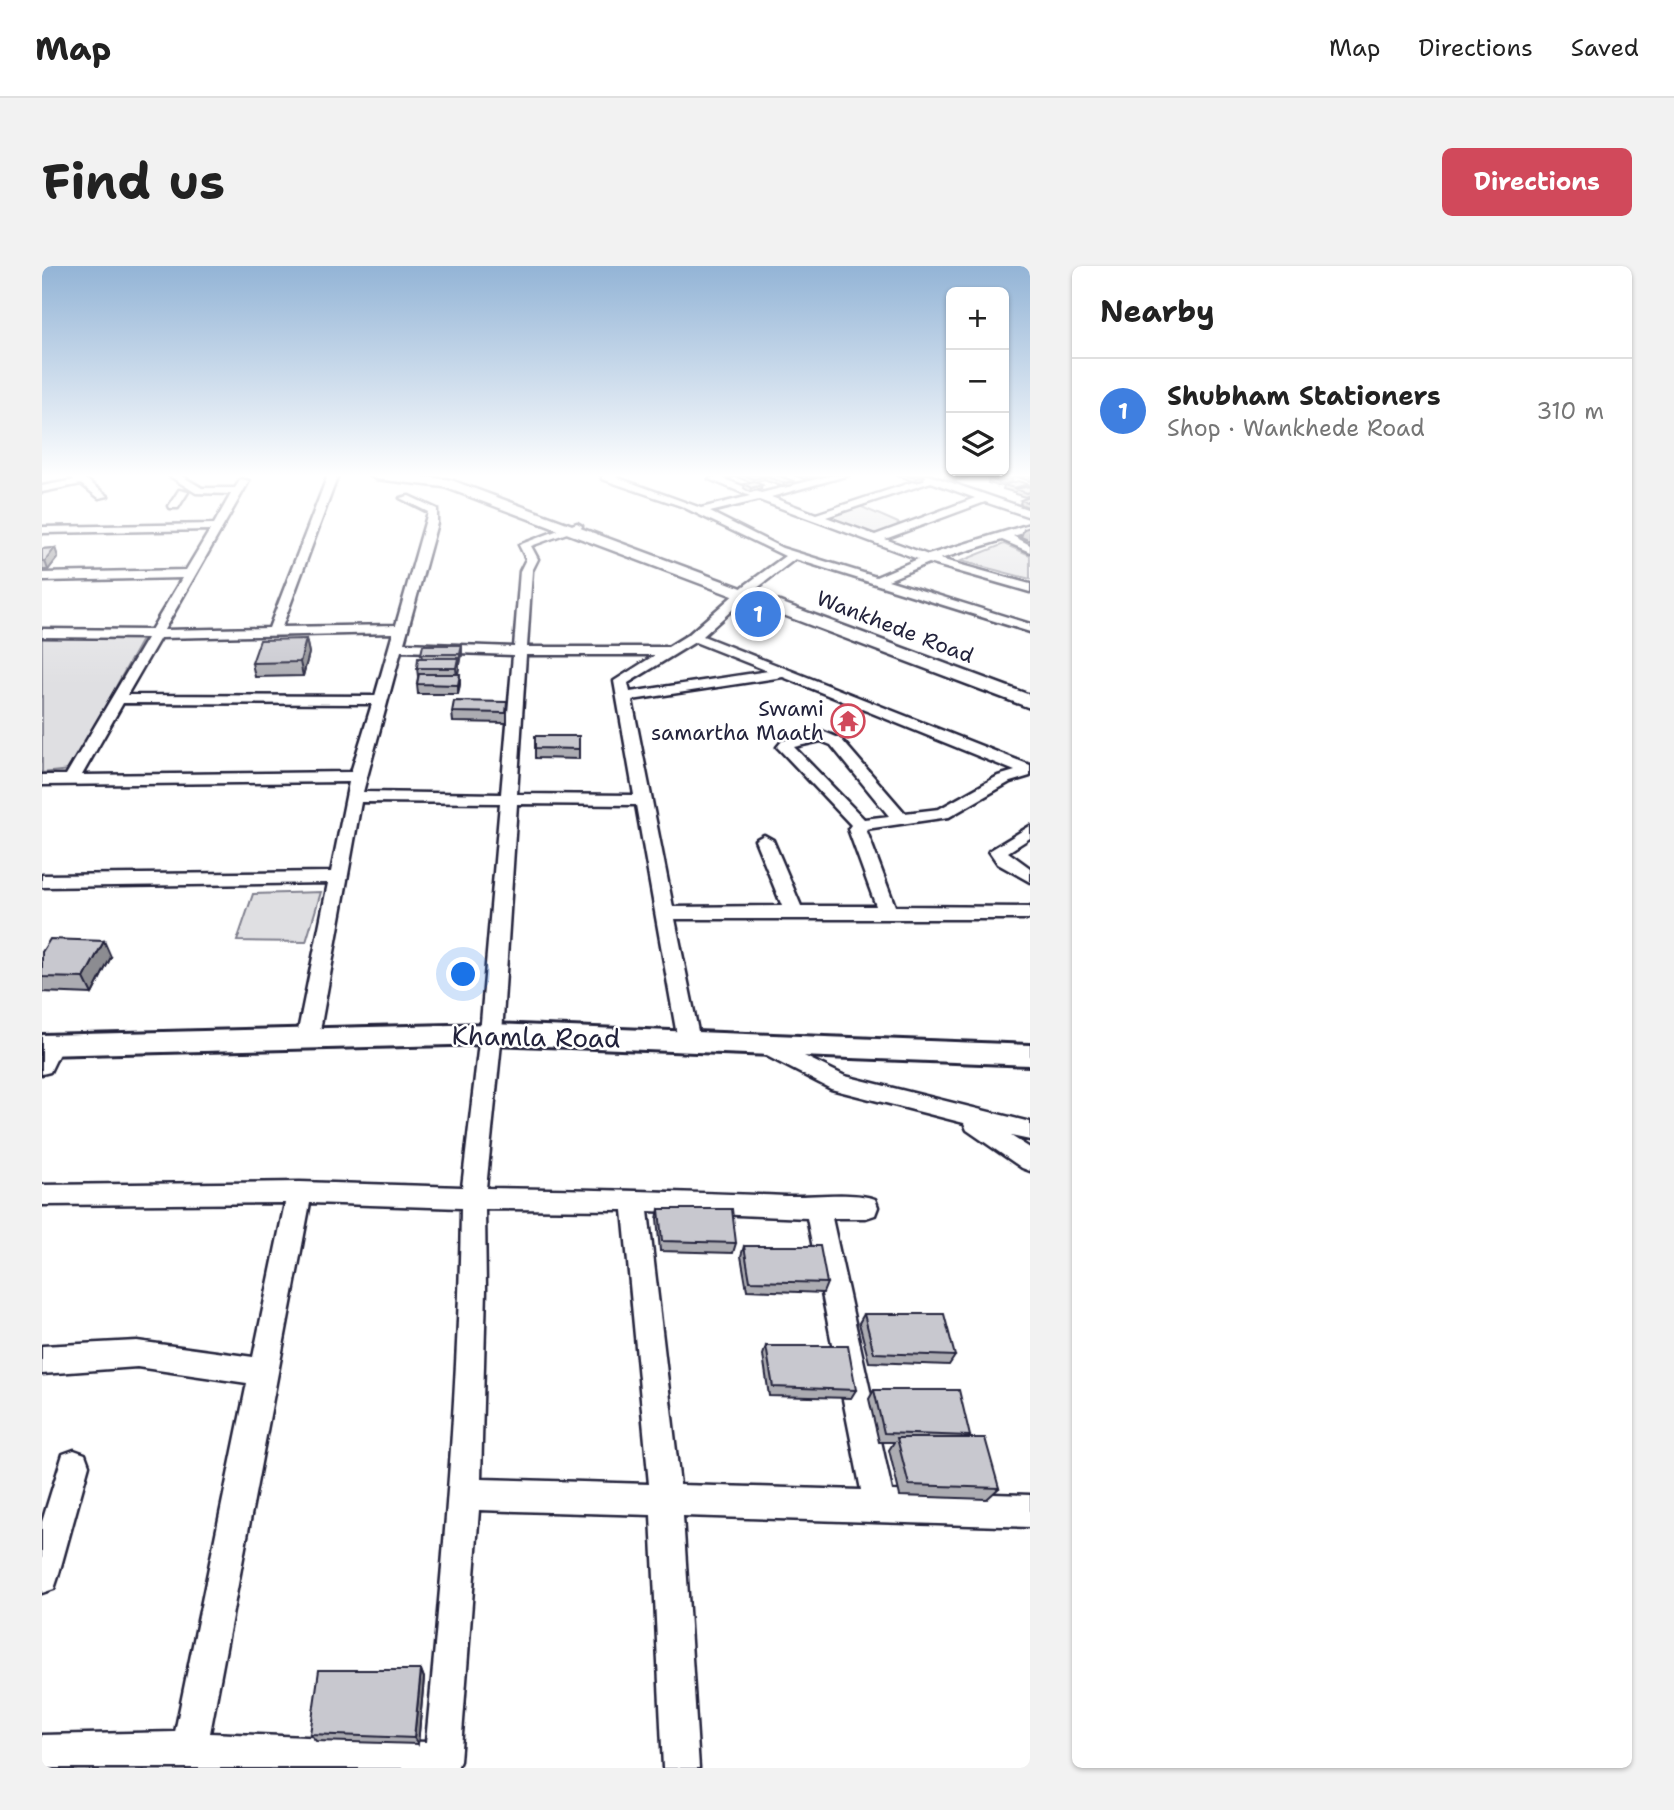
<!DOCTYPE html>
<meta charset="utf-8">
<style>
body{margin:0;font-family:"Shantell Sans",sans-serif;background:#f2f2f2;color:#222}
.controls{position:absolute;right:21px;top:21px;display:grid;overflow:hidden;border-radius:10px;box-shadow:0 2px 5px #0004}
.controls button{width:63px;height:63px;display:grid;place-items:center;padding:0;border:0;border-bottom:2px solid #e0e0e0;background:#fff;color:#222;font:35px sans-serif}
.you{position:absolute;left:422px;top:709px;width:24px;height:24px;margin:-18px;border:5px solid #fff;border-radius:50%;background:#1a73e8;box-shadow:0 0 0 10px #1a73e833}
.badge{display:grid;place-items:center;width:46px;height:46px;border-radius:50%;background:#d1495b;color:#fff;font-size:23px;font-weight:700}
.pin{position:absolute;translate:-50% -50%;border:4px solid #fff;box-shadow:0 2px 7px #0006}
.list{margin:0;padding:0;list-style:none}
h2{display:flex;justify-content:space-between;align-items:center;height:91px;margin:0;padding:0 28px;font-size:30px}
h2 small{font-size:23px;font-weight:400;color:#767676}
.list li{display:grid;grid-template-columns:46px 1fr auto;gap:21px;align-items:center;box-sizing:border-box;height:105px;padding:0 28px;border-top:2px solid #e0e0e0}
.list b{display:block;font-size:26px;white-space:nowrap}
.list p{margin:0;font-size:23px;white-space:nowrap;color:#767676}
.list em{font-size:23px;font-style:normal;color:#767676}
.icon{flex:none;width:38px;height:38px;fill:none;stroke:currentColor;stroke-width:2;stroke-linecap:round;stroke-linejoin:round}
.map{position:relative;flex:none;width:988px;height:1502px;overflow:hidden;border-radius:10px}
header{display:flex;align-items:center;gap:42px;box-sizing:border-box;height:98px;padding:0 35px;background:#fff;border-bottom:2px solid #e0e0e0}
header strong{font-size:33px}
nav{display:flex;gap:38px;margin-inline-start:auto;font-size:24px}
.intro{display:flex;align-items:center;justify-content:space-between;box-sizing:border-box;height:168px;padding:0 42px}
h1{margin:0;font-size:49px}
.button{padding:18px 32px;border-radius:10px;background:#d1495b;color:#fff;font-size:24px;font-weight:700}
main{display:flex;gap:42px;padding:0 42px}
aside{flex:1;background:#fff;border-radius:10px;box-shadow:0 2px 5px #0004}
.map>svg:first-child{display:block}
</style>
<header>
<strong>Map</strong>
<nav><a>Map</a><a>Directions</a><a>Saved</a></nav>
</header>
<div class="intro"><h1>Find us</h1><a class="button">Directions</a></div>
<main>
<div class="map">
<svg width="988" height="1502" viewBox="0 0 988 1502">
<rect width="100%" height="100%" fill="#fff"/>
<filter id="ink" filterUnits="userSpaceOnUse"><feTurbulence type="fractalNoise" baseFrequency=".0143" numOctaves="2"/><feDisplacementMap in="SourceGraphic" scale="14" xChannelSelector="R" yChannelSelector="G"/><feConvolveMatrix kernelMatrix="1 2 1 2 8 2 1 2 1" color-interpolation-filters="sRGB"/></filter>
<g filter="url(#ink)">
<path fill="#dfdfe2" stroke="#80808e" stroke-width="2" d="M 813,238 L 863,260 L 835,270 L 781,249 Z
M 962,278 L 988,289 L 988,313 L 919,295 Z
M 0,369 L 102,370 L 28,504 L 0,507 Z
M 279,626 L 264,676 L 195,675 L 211,628 Z"/>
<g fill="none" stroke-linecap="round" stroke-linejoin="round">
<defs>
<path id="minor" d="M 27,209 L 38,209 L 66,230 L 57,232 L 39,218 L 0,226 L 0,220 L 32,214 Z
M 126,209 L 138,209 L 160,222 L 193,222 L 199,213 L 207,215 L 122,364 L 227,362 L 286,209 L 296,209 L 240,361 L 354,359 L 386,246 L 358,232 L 367,230 L 395,243 L 395,257 L 362,377 L 472,381 L 478,305 L 484,293 L 477,279 L 535,257 L 540,260 L 539,262 L 489,280 L 496,293 L 490,305 L 485,381 L 626,381 L 647,368 L 702,320 L 743,290 L 639,240 L 560,213 L 560,209 L 577,209 L 574,211 L 659,242 L 708,230 L 667,213 L 677,209 L 693,209 L 682,213 L 719,227 L 791,209 L 807,209 L 729,231 L 774,248 L 880,213 L 873,209 L 887,209 L 988,244 L 988,251 L 943,236 L 843,273 L 886,289 L 988,258 L 988,265 L 971,270 L 988,279 L 988,286 L 960,274 L 898,293 L 988,318 L 988,326 L 887,297 L 846,314 L 988,358 L 988,366 L 753,293 L 710,326 L 661,370 L 988,499 L 988,510 L 968,516 L 907,551 L 824,563 L 853,640 L 988,641 L 988,653 L 633,653 L 658,775 L 655,781 L 647,783 L 639,781 L 636,775 L 594,539 L 475,538 L 460,768 L 444,922 C 544,923 643,926 743,930 C 769,931 810,925 833,933 L 836,941 L 833,949 L 824,952 L 790,952 L 850,1225 L 988,1229 L 988,1261 L 641,1250 L 657,1502 L 621,1502 L 609,1249 L 437,1244 L 418,1495 L 415,1502 L 0,1502 L 0,1469 L 133,1466 L 205,1117 L 95,1101 L 0,1108 L 0,1080 L 95,1075 L 211,1091 L 243,937 L 0,939 L 0,919 L 258,916 L 420,921 L 438,768 L 458,537 L 319,536 L 277,770 L 274,776 L 266,778 L 258,776 L 255,770 L 286,617 L 0,621 L 0,609 L 289,606 L 307,516 L 0,519 L 0,509 L 24,509 L 105,372 L 0,371 L 0,363 L 109,364 L 140,312 L 0,315 L 0,307 L 144,304 L 168,264 L 0,267 L 0,261 L 172,258 L 189,228 L 154,227 ZM 889,216 L 933,232 L 833,269 L 784,251 ZM 717,234 L 876,293 L 834,311 L 740,282 L 668,246 ZM 351,367 L 333,430 L 85,429 L 118,372 ZM 653,376 L 726,405 L 588,426 L 586,417 ZM 359,385 L 471,389 L 459,528 L 321,526 ZM 484,389 L 613,389 L 572,415 L 592,529 L 475,528 ZM 741,411 L 973,505 L 956,510 L 897,543 L 863,547 L 799,473 L 780,465 L 740,475 L 735,481 L 738,484 L 809,559 L 806,563 L 834,640 L 759,640 L 731,574 L 722,569 L 713,574 L 740,640 L 631,641 L 590,434 ZM 81,437 L 330,438 L 309,506 L 40,509 ZM 779,475 L 789,479 L 847,550 L 822,553 L 752,481 ZM 268,937 L 419,942 C 417,1121 401,1298 384,1476 L 168,1467 ZM 443,943 L 581,944 L 607,1218 L 439,1213 L 444,1023 ZM 606,945 L 765,952 L 819,1224 L 638,1219 Z
M 952,209 L 966,209 L 988,216 L 988,222 Z
M 137,224 L 146,226 L 136,242 L 128,242 L 127,240 Z
M 988,560 L 988,572 L 966,586 L 988,602 L 988,616 L 956,598 L 947,585 Z
M 721,770 L 803,810 L 988,856 L 988,874 L 969,870 L 988,882 L 988,905 L 980,902 L 925,864 L 922,857 L 789,823 L 713,784 L 710,778 L 713,772 Z
M 10,771 L 18,773 L 21,779 L 8,806 L 0,808 L 0,778 L 2,773 Z
M 32,1184 L 43,1188 L 47,1199 L 16,1311 L 12,1323 L 0,1327 L 0,1256 L 21,1188 Z"/>
<path id="tertiary" d="M 449,758 L 988,779 L 988,799 L 449,778 L 0,789 L 0,769 Z"/>
<path id="secondary" d="M 327,209 L 369,209 L 409,214 L 988,429 L 988,442 L 402,221 L 334,213 Z"/>
</defs>
<use href="#minor" stroke="#22223b" stroke-width="5"/>
<use href="#tertiary" stroke="#22223b" stroke-width="6"/>
<use href="#secondary" stroke="#22223b" stroke-width="5"/>
<use href="#minor" fill="#fff" fill-rule="evenodd"/>
<use href="#tertiary" fill="#fff" fill-rule="evenodd"/>
<use href="#secondary" fill="#fff" fill-rule="evenodd"/>
</g>
<path fill="#acacb2" stroke="#22223b" stroke-width="2" d="M 696,209 L 744,209 L 739,210 L 751,215 L 750,219 L 741,221 L 722,214 L 714,216 L 719,223 L 708,226 L 702,222 L 703,218 L 710,217 L 695,211 Z
M 752,209 L 782,209 L 764,214 Z
M 855,209 L 879,209 L 881,214 L 873,216 L 855,210 Z
M 903,209 L 935,209 L 927,211 L 925,210 L 925,212 L 911,215 L 902,212 Z
M 970,209 L 988,209 L 988,215 L 982,213 L 982,211 L 979,212 Z
M 970,212 L 969,216 L 956,220 L 946,217 L 947,213 Z
M 962,219 L 988,220 L 988,229 L 983,231 L 973,228 L 973,226 L 971,226 L 961,223 Z
M 988,231 L 988,242 L 978,238 L 979,234 Z
M 988,261 L 988,275 L 979,271 L 982,263 Z
M 13,282 L 16,291 L 6,304 L 0,304 L 0,283 Z
M 264,373 L 267,387 L 261,410 L 213,411 L 210,397 Z
M 420,379 L 420,388 L 418,398 L 417,398 L 416,408 L 418,408 L 418,418 L 416,428 L 376,428 L 375,418 L 376,411 L 375,402 L 380,392 L 379,388 Z
M 465,436 L 465,457 L 411,456 L 410,446 Z
M 493,470 L 537,470 L 537,493 L 493,492 Z
M 0,686 L 69,691 L 50,728 L 0,726 Z
M 617,943 L 694,977 L 691,987 L 618,985 L 615,953 Z
M 702,980 L 785,1017 L 781,1027 L 705,1024 L 699,990 Z
M 822,1048 L 913,1090 L 907,1099 L 827,1096 L 817,1057 Z
M 724,1080 L 814,1124 L 809,1132 L 727,1130 L 721,1089 Z
M 832,1124 L 928,1170 L 927,1172 L 957,1222 L 945,1233 L 858,1230 L 847,1184 L 852,1176 L 837,1176 L 827,1133 Z
M 379,1404 L 382,1412 L 376,1478 L 274,1475 L 268,1468 Z"/>
<path fill="#8c8c91" stroke="#22223b" stroke-width="2" d="M 769,209 L 782,209 L 764,214 L 765,210 Z
M 922,209 L 925,209 L 925,212 L 911,215 L 912,212 Z
M 723,210 L 722,214 L 711,217 L 712,213 Z
M 882,210 L 881,214 L 873,216 L 874,212 Z
M 970,212 L 969,216 L 956,220 L 957,216 Z
M 751,215 L 750,219 L 741,221 L 742,217 Z
M 720,219 L 719,223 L 708,226 L 709,222 Z
M 13,282 L 16,291 L 6,304 L 3,295 Z
M 264,373 L 267,387 L 261,410 L 258,396 Z
M 420,379 L 420,388 L 418,398 L 418,388 Z
M 416,392 L 417,402 L 415,412 L 414,402 Z
M 418,408 L 418,418 L 416,428 L 416,419 Z
M 62,675 L 69,691 L 50,728 L 42,712 Z
M 379,1404 L 382,1412 L 376,1478 L 372,1472 Z"/>
<path fill="#c8c8cf" stroke="#22223b" stroke-width="2" d="M 701,209 L 735,209 L 751,215 L 742,217 L 723,210 L 712,213 Z
M 863,209 L 879,209 L 882,210 L 874,212 Z
M 904,209 L 922,209 L 912,212 Z
M 960,209 L 970,212 L 957,216 L 947,213 Z
M 976,215 L 986,218 L 972,222 L 962,219 Z
M 713,216 L 720,219 L 709,222 L 703,218 Z
M 988,220 L 988,226 L 984,227 L 974,223 Z
M 988,231 L 988,237 L 979,234 Z
M 13,282 L 3,295 L 0,295 L 0,283 Z
M 264,373 L 258,396 L 210,397 L 218,374 Z
M 381,379 L 420,379 L 418,388 L 379,388 Z
M 376,392 L 416,392 L 414,402 L 375,402 Z
M 377,408 L 418,408 L 416,419 L 375,418 Z
M 412,435 L 465,436 L 464,447 L 410,446 Z
M 493,470 L 537,470 L 537,483 L 493,482 Z
M 8,673 L 62,675 L 42,712 L 0,711 L 0,686 Z
M 617,943 L 690,943 L 694,977 L 620,975 Z
M 702,980 L 778,980 L 785,1017 L 708,1015 Z
M 822,1048 L 902,1048 L 913,1090 L 832,1087 Z
M 724,1080 L 806,1080 L 814,1124 L 731,1121 Z
M 832,1124 L 917,1124 L 928,1170 L 842,1167 Z
M 855,1172 L 943,1172 L 957,1222 L 867,1219 Z
M 277,1404 L 379,1404 L 372,1472 L 268,1468 Z"/>
</g>
<linearGradient id="sky" x2="0" y2="1"><stop stop-color="#93b4d6"/><stop offset="0.5" stop-color="#fff"/><stop offset="1" stop-color="#fff" stop-opacity="0"/></linearGradient>
<rect width="988" height="419" fill="url(#sky)"/>
<defs>
<symbol id="temple-ring" viewBox="-11 -11 22 22"><circle r="9.5" fill="#fff" stroke="#d1495b" stroke-width="1.5"/><path d="M0-6L5-2H3V0L6.5 2.5H4V6H1.5V3h-3V6H-4V2.5H-6.5L-3 0V-2H-5Z" fill="#d1495b"/></symbol>
</defs>
<g fill-rule="evenodd">
<use href="#temple-ring" x="787" y="436" width="38" height="38"/>
</g>
<g text-anchor="middle" stroke-width="5" stroke-linejoin="round" paint-order="stroke">
<g font-size="21" fill="#22223b" stroke="#fff">
<text transform="translate(853 361) rotate(21)" y="7">Wankhede Road</text>
</g>
<g font-size="21" fill="#22223b" stroke="#fff" text-anchor="end">
<text x="782" y="450">Swami<tspan x="782" dy="24">samartha Maath</tspan></text>
</g>
<g font-size="26" fill="#22223b" stroke="#fff">
<text transform="translate(494 771) rotate(1)" y="9">Khamla Road</text>
</g>
</g>
</svg>
<div class="controls">
<button>+</button>
<button>−</button>
<button><svg class="icon" aria-label="layers" viewBox="0 0 24 24"><path d="M12 4l9 5-9 5-9-5zM3 14l9 5 9-5"/></svg></button>
</div>
<div class="you"></div>
<div class="pin badge" style="left:716px;top:348px;background:#3f7fe0">1</div>
</div>
<aside>
<h2>Nearby<small></small></h2>
<ul class="list">
<li><span class="badge" style="background:#3f7fe0">1</span><div><b>Shubham Stationers</b><p>Shop · Wankhede Road</p></div><em>310 m</em></li>
</ul>
</aside>
</main>
